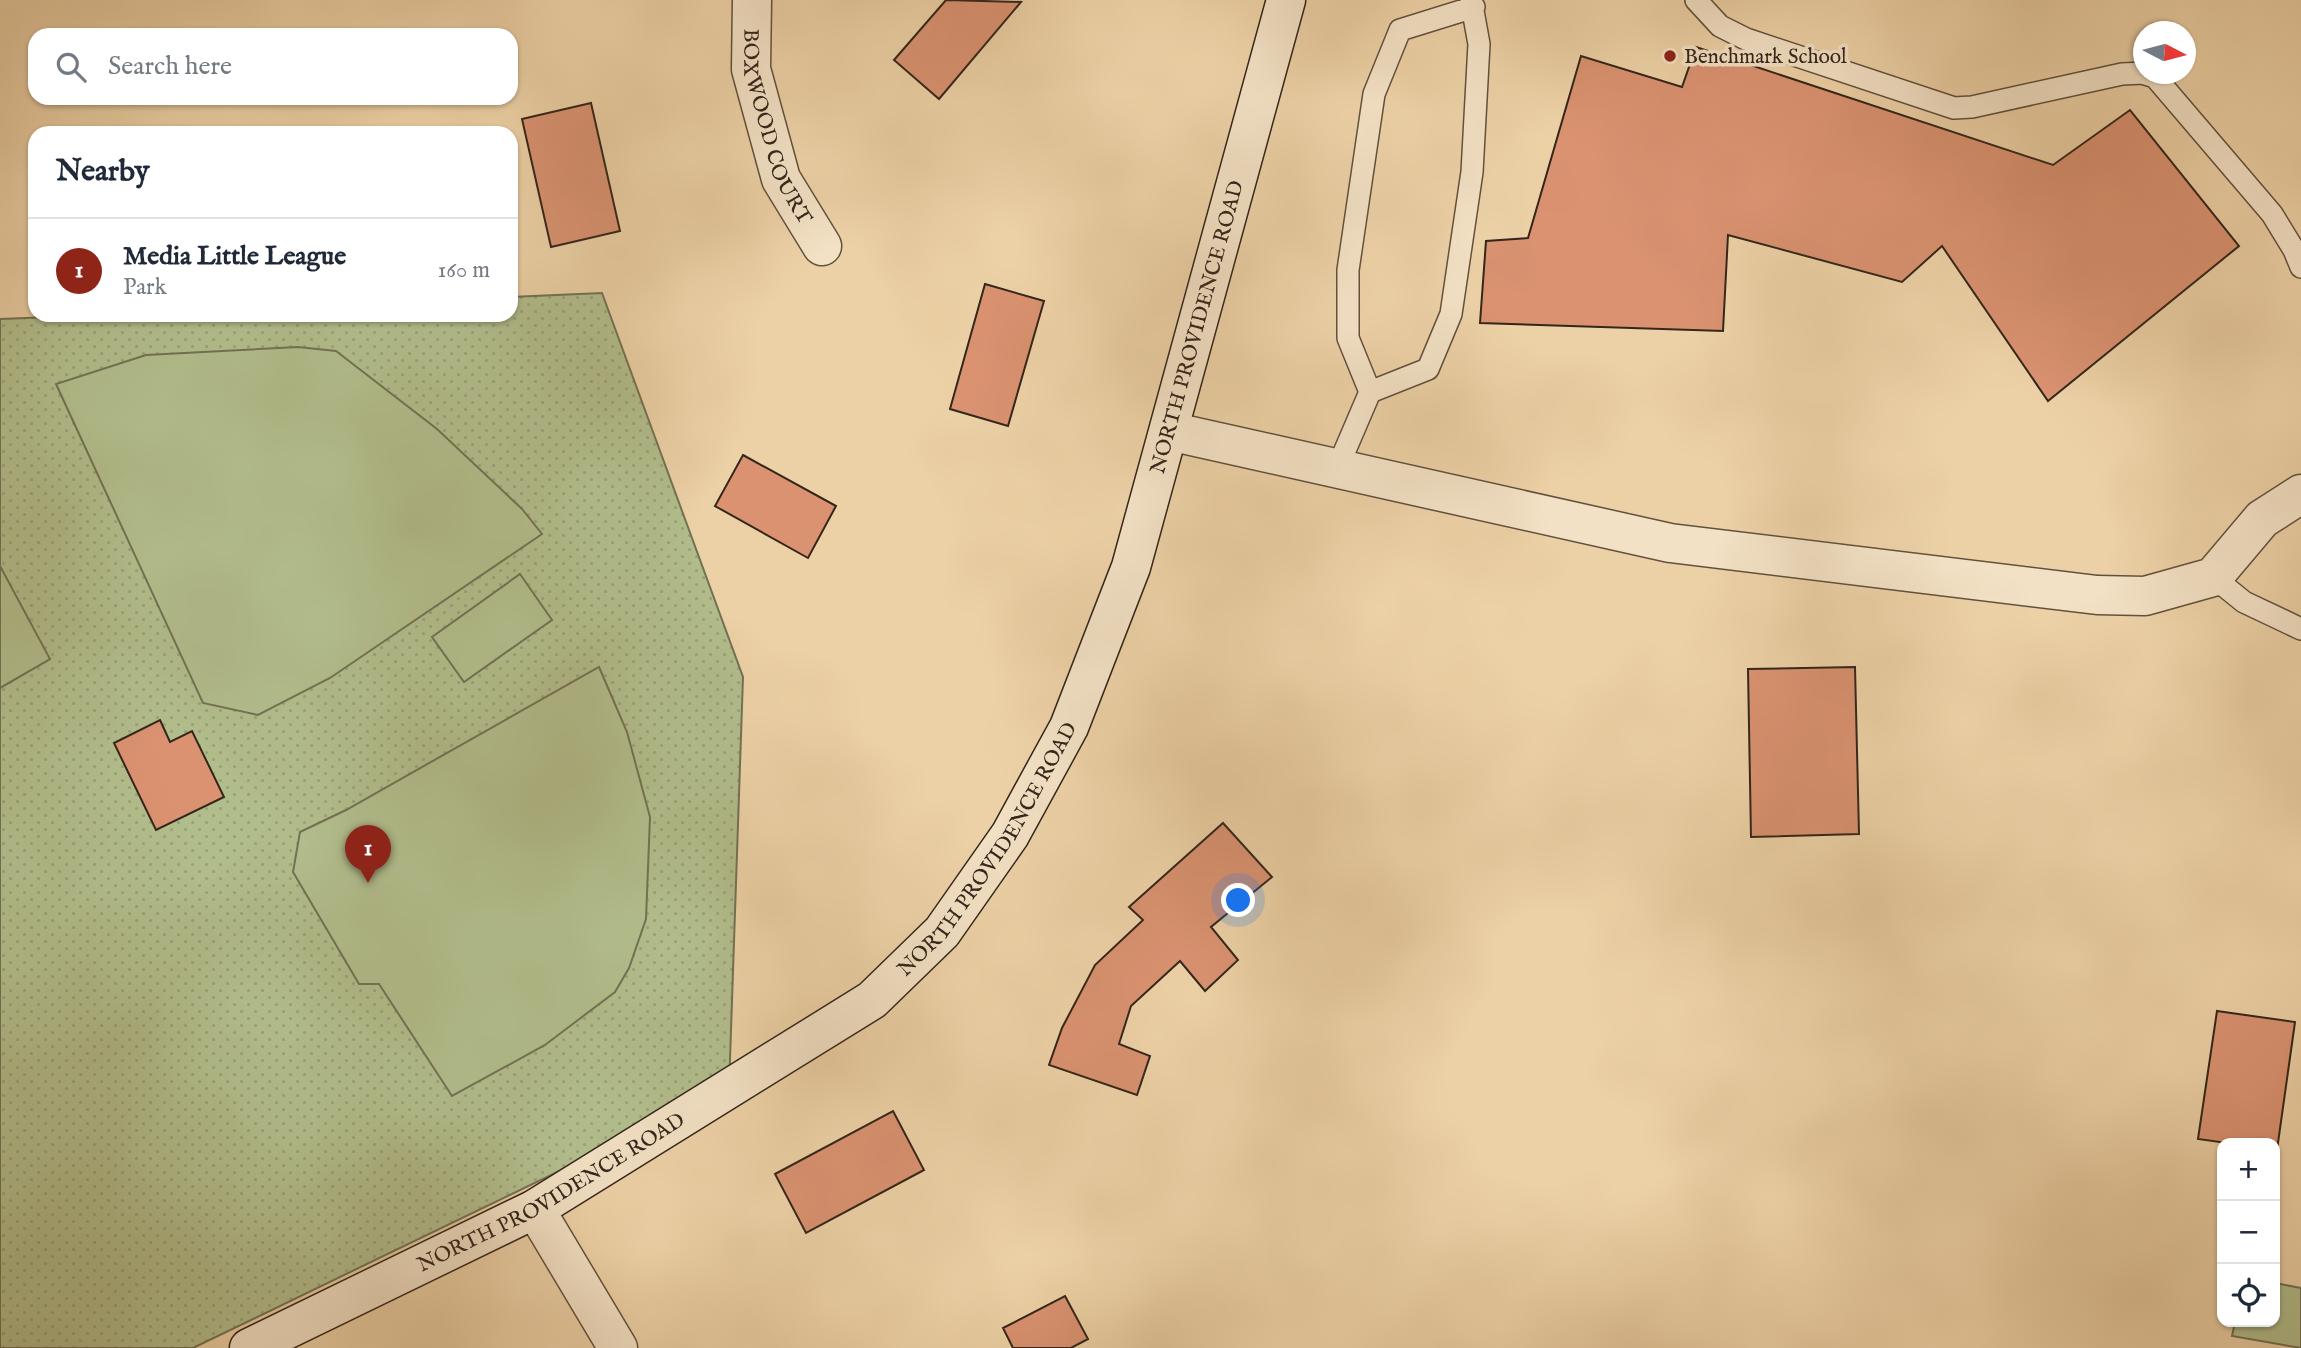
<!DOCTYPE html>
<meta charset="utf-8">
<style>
body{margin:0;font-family:"IM FELL English",serif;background:#f6f6f7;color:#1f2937}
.controls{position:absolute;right:21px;bottom:21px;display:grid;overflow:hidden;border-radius:14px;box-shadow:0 2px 5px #0004}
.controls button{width:63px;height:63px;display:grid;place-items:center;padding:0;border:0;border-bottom:2px solid #e0e1e3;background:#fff;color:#1f2937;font:35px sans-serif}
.compass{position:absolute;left:2133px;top:21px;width:63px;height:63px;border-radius:50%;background:#fff;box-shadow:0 2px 5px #0004;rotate:96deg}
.you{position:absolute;left:1239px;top:901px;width:24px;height:24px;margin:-18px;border:5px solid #fff;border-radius:50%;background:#1a73e8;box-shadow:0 0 0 10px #1a73e833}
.badge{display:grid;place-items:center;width:46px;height:46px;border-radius:50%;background:#8f2418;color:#fff;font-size:23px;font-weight:700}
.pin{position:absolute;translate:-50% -58px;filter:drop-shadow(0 2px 4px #0008)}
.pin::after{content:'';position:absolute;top:37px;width:24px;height:21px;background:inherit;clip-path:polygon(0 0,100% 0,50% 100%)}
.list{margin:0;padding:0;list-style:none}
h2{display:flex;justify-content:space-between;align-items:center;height:91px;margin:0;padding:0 28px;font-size:30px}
h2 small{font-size:23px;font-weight:400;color:#747a83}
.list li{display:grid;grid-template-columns:46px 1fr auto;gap:21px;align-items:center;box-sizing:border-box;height:105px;padding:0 28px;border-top:2px solid #e0e1e3}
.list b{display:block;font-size:26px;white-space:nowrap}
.list p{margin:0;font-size:23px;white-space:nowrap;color:#747a83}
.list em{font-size:23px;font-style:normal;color:#747a83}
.icon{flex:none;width:38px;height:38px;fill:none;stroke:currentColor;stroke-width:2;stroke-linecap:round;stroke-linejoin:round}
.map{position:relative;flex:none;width:2301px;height:1348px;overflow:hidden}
.search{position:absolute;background:#fff;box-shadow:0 2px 5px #0004;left:28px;top:28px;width:490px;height:77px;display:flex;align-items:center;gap:18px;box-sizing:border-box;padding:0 24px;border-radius:21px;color:#747a83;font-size:26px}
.panel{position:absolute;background:#fff;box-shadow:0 2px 5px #0004;left:28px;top:126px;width:490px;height:196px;border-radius:21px}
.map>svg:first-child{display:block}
</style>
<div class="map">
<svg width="2301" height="1348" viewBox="0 0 2301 1348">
<defs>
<pattern id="park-dots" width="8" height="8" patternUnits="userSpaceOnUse" patternTransform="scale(1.75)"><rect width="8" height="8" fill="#b2bd8c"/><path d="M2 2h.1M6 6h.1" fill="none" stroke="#9aa278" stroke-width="1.8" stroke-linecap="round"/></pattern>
</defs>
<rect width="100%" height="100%" fill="#edd1a6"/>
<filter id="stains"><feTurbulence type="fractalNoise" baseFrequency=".00286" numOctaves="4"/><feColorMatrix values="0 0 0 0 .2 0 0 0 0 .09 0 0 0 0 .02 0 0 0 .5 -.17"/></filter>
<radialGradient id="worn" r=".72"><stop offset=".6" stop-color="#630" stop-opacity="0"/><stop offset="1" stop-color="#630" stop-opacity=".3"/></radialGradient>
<path fill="url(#park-dots)" stroke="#727254" stroke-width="2" d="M 602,293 L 743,677 L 729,1089 L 193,1348 L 0,1348 L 0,319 L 103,315 L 511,315 L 511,297 Z"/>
<path fill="#b2bd8c" stroke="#727254" stroke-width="2" d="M 298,347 L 336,351 L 437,429 L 522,509 L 542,534 L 330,678 L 258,715 L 203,703 L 56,384 L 146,355 Z
M 0,566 L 50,659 L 0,688 Z
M 520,574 L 552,620 L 464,682 L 432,637 Z
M 599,667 L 627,732 L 650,817 L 646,919 L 629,968 L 615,992 L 545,1045 L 452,1096 L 379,984 L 359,984 L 293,872 L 300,832 L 346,810 Z
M 2275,1283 L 2301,1288 L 2301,1348 L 2232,1336 L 2235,1322 L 2275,1322 Z"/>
<path fill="#da9271" stroke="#33261b" stroke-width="2" d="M 946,0 L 1021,2 L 939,99 L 894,60 Z
M 1696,47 L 2053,165 L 2130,110 L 2239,246 L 2048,401 L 1942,246 L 1902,282 L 1728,235 L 1723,331 L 1480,323 L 1486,241 L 1528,238 L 1581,56 L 1682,87 Z
M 591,103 L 620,231 L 551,247 L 522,119 Z
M 985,284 L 1044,301 L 1008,426 L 950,409 Z
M 743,455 L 836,506 L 808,558 L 715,506 Z
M 1855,667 L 1859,834 L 1751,837 L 1748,669 Z
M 160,720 L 170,742 L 192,731 L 224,797 L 156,830 L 114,743 Z
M 1223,823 L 1272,877 L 1211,927 L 1238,960 L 1205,991 L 1180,961 L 1131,1006 L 1119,1044 L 1150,1056 L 1137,1095 L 1049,1065 L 1062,1028 L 1095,965 L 1143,920 L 1129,907 Z
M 2217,1011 L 2295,1022 L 2277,1150 L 2275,1150 L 2275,1143 L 2227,1143 L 2198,1139 Z
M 893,1111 L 924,1170 L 806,1233 L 775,1174 Z
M 1065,1296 L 1088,1339 L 1071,1348 L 1013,1348 L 1003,1328 Z"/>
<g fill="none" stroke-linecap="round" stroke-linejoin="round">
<defs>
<path id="service" d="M 1696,0 L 1720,26 L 1746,39 L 1954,108 L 1972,107 L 2122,74 L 2144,73
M 2145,74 L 2155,77 L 2272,214 L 2294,250 L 2301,267
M 1370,392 L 1348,338 L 1348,270 L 1374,94 L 1400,30 L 1474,7
M 1337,469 L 1370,392 L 1428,369 L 1451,314 L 1472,172 L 1479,44 L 1471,0
M 2213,577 L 2244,602 L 2301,629"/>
<g id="minor">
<path id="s1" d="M 752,0 L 751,69 L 781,179 L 822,246"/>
<path d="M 1169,431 L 1670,543 L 2097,595 L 2145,596 L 2213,577 L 2262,519 L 2301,494"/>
<path d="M 535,1209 L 618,1348"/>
</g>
<g id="secondary">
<path id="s2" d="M 249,1348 L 535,1209 L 872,1000 L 942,932 L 1010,835 L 1069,727 L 1131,567 L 1286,0"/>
</g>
</defs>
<use href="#service" stroke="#62513e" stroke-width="24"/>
<use href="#minor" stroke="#62513e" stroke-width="41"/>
<use href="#secondary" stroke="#33261b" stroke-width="41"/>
<use href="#service" stroke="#f3e1c5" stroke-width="21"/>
<use href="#minor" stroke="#f3e1c5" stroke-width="38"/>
<use href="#secondary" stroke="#f3e1c5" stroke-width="38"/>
</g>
<circle fill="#8f2418" stroke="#f3e1c5" stroke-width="2.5" cx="1670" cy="56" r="7"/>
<g text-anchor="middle" stroke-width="7" stroke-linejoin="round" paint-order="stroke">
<g font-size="21" fill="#33261b" stroke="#f3e1c5" text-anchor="start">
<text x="1684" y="63">Benchmark School</text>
</g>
<g font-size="21" fill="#33261b" stroke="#f3e1c5">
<text dy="7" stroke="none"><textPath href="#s1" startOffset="131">BOXWOOD COURT</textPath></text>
<text dy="7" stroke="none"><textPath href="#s2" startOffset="1474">NORTH PROVIDENCE ROAD</textPath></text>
<text dy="7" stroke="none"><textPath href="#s2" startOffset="906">NORTH PROVIDENCE ROAD</textPath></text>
<text dy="7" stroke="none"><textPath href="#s2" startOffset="340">NORTH PROVIDENCE ROAD</textPath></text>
</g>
</g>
<rect width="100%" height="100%" filter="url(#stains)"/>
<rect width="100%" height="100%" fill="url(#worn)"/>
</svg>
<div class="controls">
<button>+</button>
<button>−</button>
<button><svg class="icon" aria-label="locate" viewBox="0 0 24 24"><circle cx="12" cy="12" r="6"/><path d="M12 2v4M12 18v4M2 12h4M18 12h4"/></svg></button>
</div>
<svg class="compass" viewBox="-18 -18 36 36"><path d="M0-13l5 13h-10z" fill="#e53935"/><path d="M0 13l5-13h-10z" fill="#747a83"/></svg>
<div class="you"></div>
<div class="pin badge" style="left:368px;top:883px">1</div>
<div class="search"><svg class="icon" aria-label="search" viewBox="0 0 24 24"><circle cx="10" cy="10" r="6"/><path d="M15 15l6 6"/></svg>Search here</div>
<section class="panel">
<h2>Nearby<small></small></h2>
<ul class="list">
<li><span class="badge">1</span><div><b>Media Little League</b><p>Park</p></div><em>160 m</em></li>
</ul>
</section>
</div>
